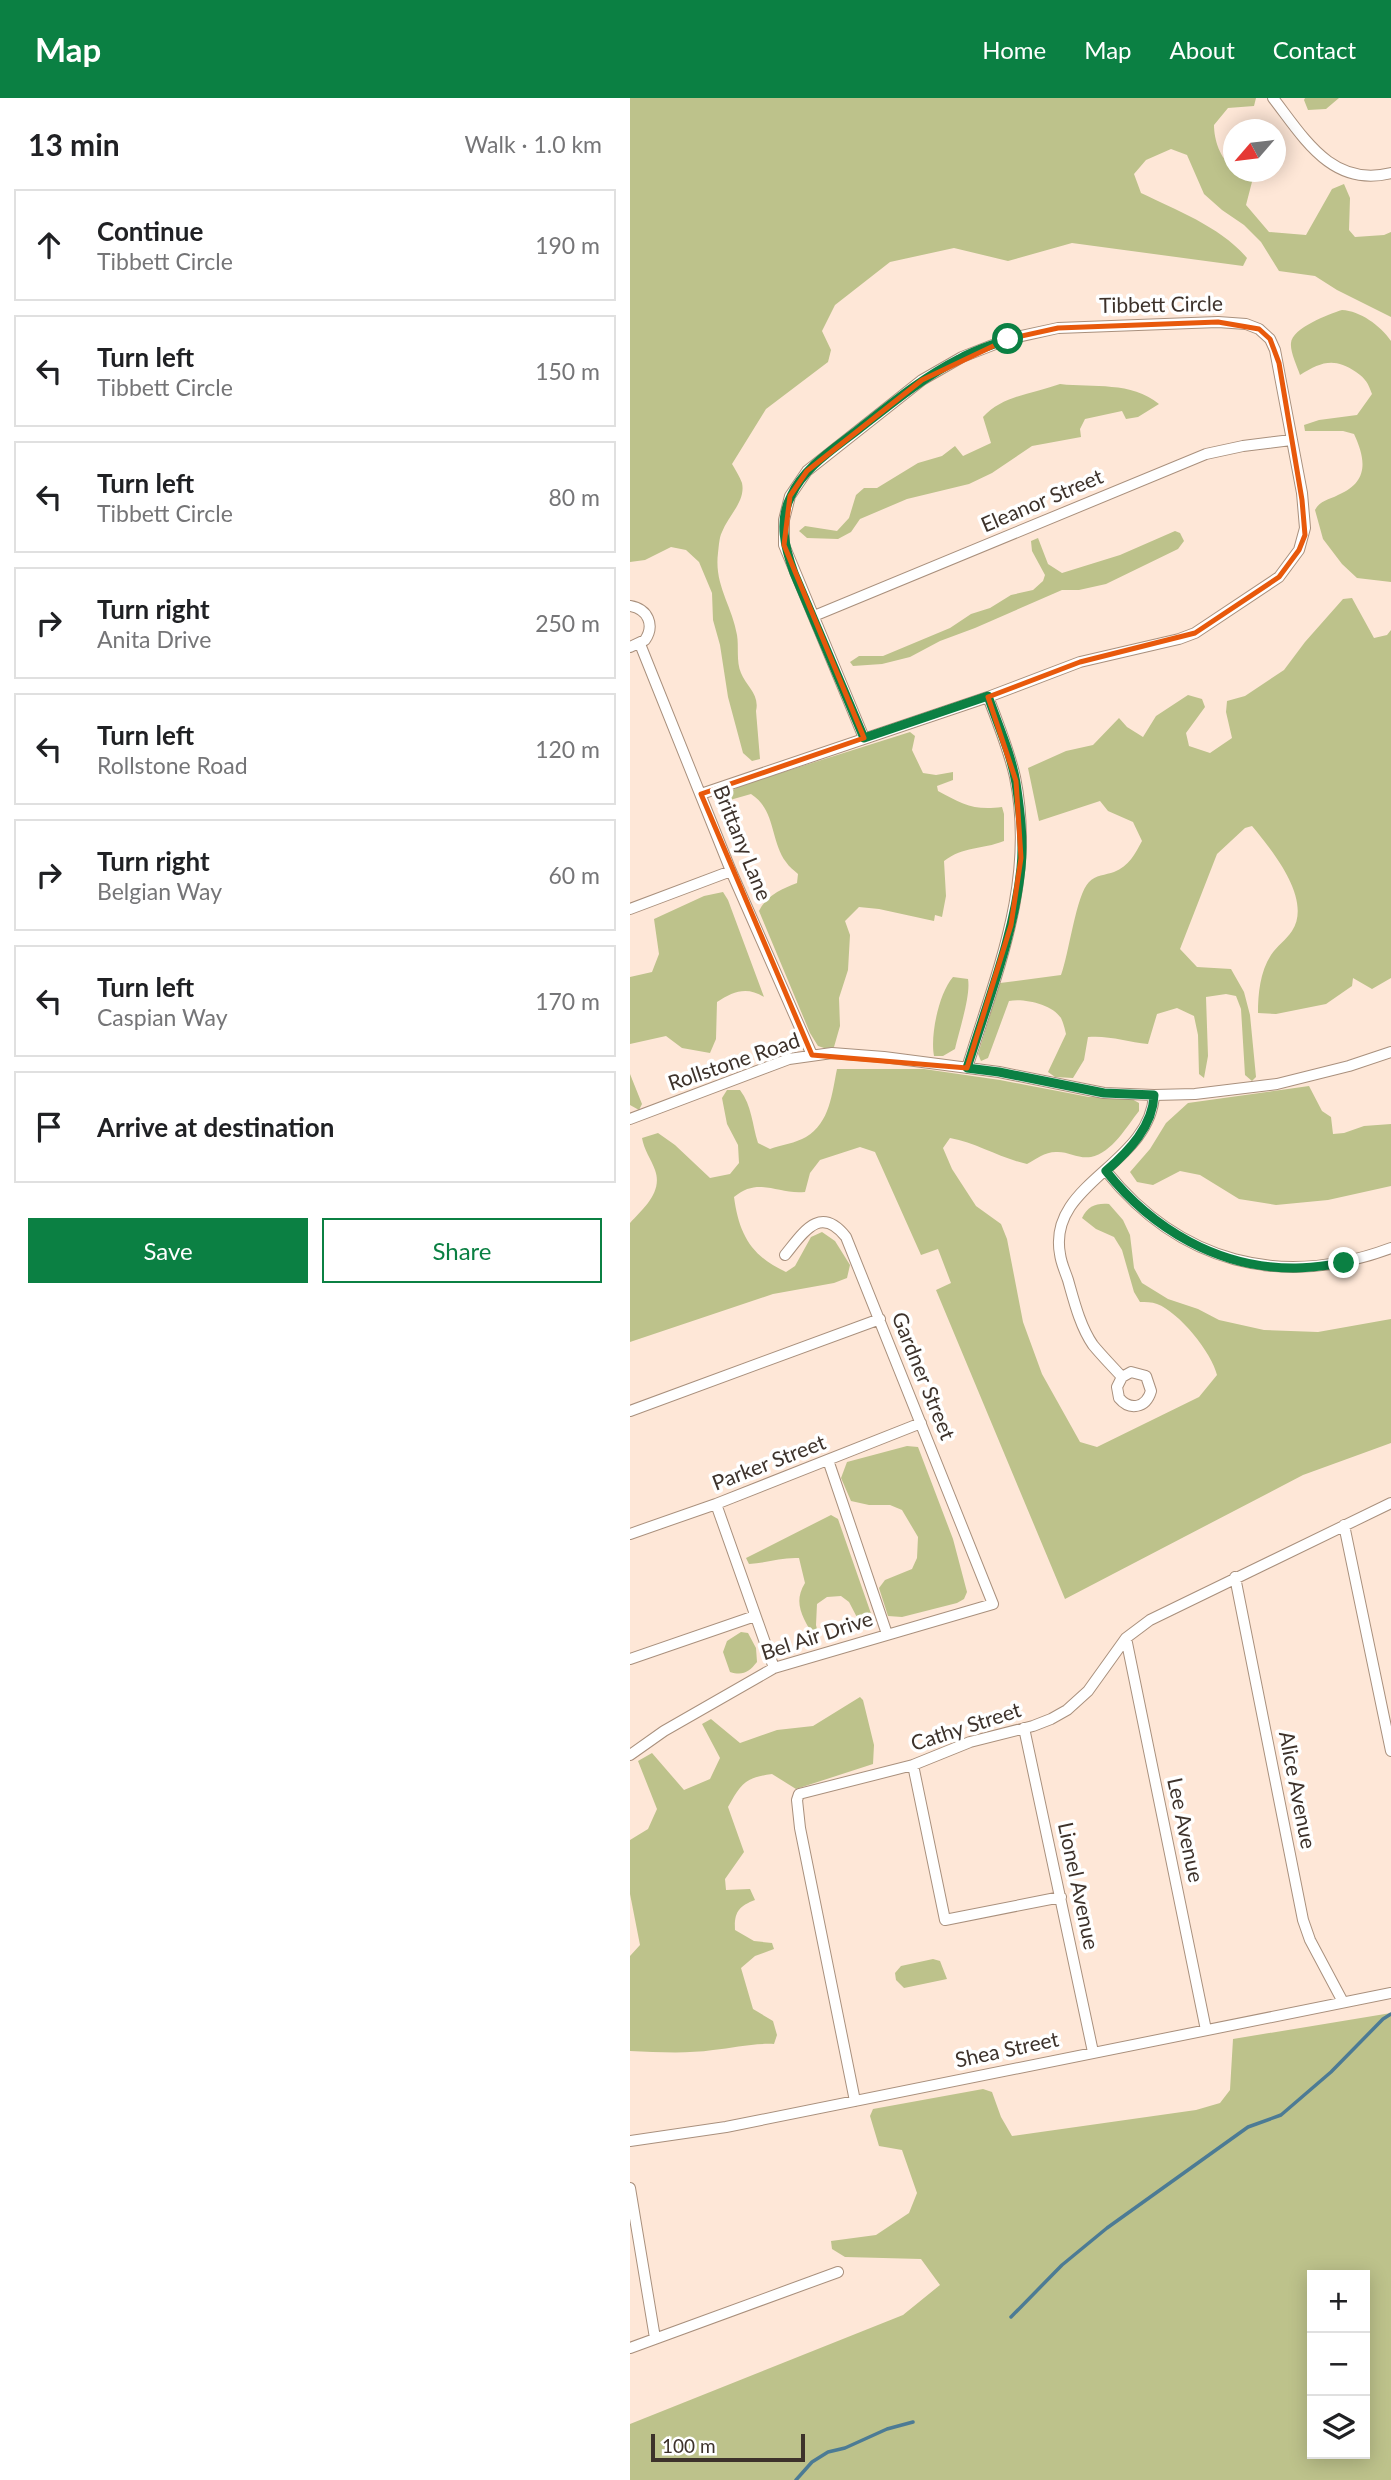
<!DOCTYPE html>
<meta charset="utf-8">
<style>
body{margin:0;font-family:Lato,sans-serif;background:#f6f6f6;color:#202124}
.controls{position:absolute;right:21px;bottom:21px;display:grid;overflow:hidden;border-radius:0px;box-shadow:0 4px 18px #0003}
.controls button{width:63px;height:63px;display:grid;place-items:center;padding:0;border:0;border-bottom:2px solid #e0e0e0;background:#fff;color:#202124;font:35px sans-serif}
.compass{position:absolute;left:593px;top:21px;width:63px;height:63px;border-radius:50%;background:#fff;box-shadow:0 4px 18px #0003;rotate:242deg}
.scale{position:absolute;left:21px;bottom:18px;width:154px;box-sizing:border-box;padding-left:7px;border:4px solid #3d322b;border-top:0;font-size:19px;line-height:24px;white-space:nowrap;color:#3d322b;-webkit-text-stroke:5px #fff;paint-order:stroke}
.stop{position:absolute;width:21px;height:21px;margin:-16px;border:5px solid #0b8043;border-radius:50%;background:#fff}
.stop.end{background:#0b8043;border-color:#fff;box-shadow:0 2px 7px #0008}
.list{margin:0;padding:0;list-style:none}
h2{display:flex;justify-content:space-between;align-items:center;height:91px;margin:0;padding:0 28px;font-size:30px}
h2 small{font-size:23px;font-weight:400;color:#757577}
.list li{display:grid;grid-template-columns:46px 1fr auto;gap:21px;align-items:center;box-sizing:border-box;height:112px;margin:0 14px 14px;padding:0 14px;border:2px solid #e0e0e0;border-radius:0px}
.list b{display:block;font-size:26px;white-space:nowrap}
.list p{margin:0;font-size:23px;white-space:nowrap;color:#757577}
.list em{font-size:23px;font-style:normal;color:#757577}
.actions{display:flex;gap:14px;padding:21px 28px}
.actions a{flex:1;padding:16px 0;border:2px solid #0b8043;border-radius:0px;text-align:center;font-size:24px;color:#0b8043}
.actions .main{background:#0b8043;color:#fff}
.icon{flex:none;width:38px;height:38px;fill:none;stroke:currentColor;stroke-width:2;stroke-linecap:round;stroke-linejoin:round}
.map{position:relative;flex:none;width:761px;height:2382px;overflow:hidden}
header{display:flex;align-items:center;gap:42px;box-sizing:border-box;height:98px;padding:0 35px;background:#0b8043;color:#fff}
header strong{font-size:33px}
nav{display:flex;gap:38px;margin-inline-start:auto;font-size:24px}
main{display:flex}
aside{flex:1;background:#fff}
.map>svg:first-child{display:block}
</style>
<header>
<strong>Map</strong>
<nav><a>Home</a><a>Map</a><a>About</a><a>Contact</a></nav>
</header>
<main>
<aside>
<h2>13 min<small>Walk · 1.0 km</small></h2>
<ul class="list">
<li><svg class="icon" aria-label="ahead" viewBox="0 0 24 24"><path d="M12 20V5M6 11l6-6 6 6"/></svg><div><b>Continue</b><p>Tibbett Circle</p></div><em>190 m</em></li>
<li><svg class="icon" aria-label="left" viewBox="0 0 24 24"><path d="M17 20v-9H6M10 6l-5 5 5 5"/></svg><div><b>Turn left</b><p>Tibbett Circle</p></div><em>150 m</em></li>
<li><svg class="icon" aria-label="left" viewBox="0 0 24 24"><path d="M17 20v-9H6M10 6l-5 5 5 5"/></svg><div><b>Turn left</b><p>Tibbett Circle</p></div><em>80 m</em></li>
<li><svg class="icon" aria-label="right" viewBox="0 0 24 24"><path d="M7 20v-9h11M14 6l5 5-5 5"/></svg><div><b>Turn right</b><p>Anita Drive</p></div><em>250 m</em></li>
<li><svg class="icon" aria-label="left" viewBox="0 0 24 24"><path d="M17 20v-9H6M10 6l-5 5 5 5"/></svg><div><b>Turn left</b><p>Rollstone Road</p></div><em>120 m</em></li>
<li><svg class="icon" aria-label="right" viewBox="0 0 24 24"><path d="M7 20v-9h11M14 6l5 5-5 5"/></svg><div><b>Turn right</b><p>Belgian Way</p></div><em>60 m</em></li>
<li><svg class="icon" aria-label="left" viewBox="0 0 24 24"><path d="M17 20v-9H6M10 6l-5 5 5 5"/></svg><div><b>Turn left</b><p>Caspian Way</p></div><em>170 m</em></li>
<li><svg class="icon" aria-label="arrive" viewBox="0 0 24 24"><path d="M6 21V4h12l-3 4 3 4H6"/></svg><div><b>Arrive at destination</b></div></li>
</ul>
<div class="actions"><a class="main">Save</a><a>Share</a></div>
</aside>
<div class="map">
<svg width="761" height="2382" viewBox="0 0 761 2382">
<rect width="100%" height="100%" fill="#fee7d7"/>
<path fill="#bdc28b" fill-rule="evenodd" d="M 0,0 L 626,0 L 624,8 L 598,10 L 584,27 C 584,41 590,62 603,68 L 604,74 L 613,74 L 623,80 L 616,107 L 639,134 L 676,137 L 702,91 L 714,86 L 720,100 L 719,132 L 725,139 L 754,137 L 761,134 L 761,219 L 707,192 L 685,178 L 649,173 L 631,144 L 614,127 L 592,112 L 574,96 L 557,57 L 541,51 L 516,62 L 504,76 L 511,95 C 546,112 591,129 617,160 L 613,168 L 442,145 L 378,163 L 324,150 L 260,164 L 205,207 L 192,233 L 201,252 L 198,264 L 136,311 L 102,366 C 105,371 110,379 112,385 C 116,403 98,418 92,434 C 89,440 89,448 88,455 C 84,487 102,507 107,537 C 109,549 106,563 111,575 C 116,588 130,596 126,613 L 130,661 L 122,663 L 113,655 L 98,599 L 90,547 L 83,522 L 82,495 L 69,464 L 56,452 L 41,449 L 15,462 L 0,464 Z
M 675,0 L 709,0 L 696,11 L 678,12 L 674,2 Z
M 712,212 C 730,213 750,227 761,243 L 761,484 L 727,480 L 712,466 L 693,441 L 685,412 C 690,402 699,402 708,397 C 739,384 736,362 724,336 L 713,333 L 675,333 L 674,327 L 689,322 L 727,317 L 742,296 C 738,285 736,281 726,274 C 704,259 691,264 670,277 C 667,268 660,254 661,245 C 662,230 699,216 712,212 Z
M 430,286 C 464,290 501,283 529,306 L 508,319 L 496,321 L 492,313 L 455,321 L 450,331 L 451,339 L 402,348 L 362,375 L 339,386 L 277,401 L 230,421 L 221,434 L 208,441 L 177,440 L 169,433 L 175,428 L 207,433 L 219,420 L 226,397 L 234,390 L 247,390 L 288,365 L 312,358 L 325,348 L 333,358 L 361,345 L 353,319 C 373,297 403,296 430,286 Z
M 545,433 L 550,435 L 554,443 L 548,451 L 476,486 L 449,492 L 432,492 L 345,530 L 310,543 L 280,559 L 252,566 L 223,568 L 220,564 L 229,558 L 253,558 L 320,530 L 341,516 L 360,510 L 381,497 L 403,492 L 413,483 L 415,477 L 402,453 L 401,443 L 408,440 L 418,466 L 432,475 L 490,457 Z
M 722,500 L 744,540 L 757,537 L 761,532 L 761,880 L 742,891 L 723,880 L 722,888 L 696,906 L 646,916 L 628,915 C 628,896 630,874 641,857 C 647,848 656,842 662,833 C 683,801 641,751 622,728 L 615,730 L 587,756 L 550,851 L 567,869 L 601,871 L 614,894 L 620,917 L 626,979 L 622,983 L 615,977 L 611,911 L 606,898 L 596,896 L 576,899 L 578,958 L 574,980 L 569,976 L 568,937 L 564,918 L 547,910 L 527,916 L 518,946 C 498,944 478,937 458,939 L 454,962 L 443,980 L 425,979 L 418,974 L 436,936 C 435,931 433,924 431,920 C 422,906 393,900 379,903 L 358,960 L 351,963 L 348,956 L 370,885 L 431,877 C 439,856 446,797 459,784 C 465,777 476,777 484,774 C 499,768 505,756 512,743 L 503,724 L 478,713 L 470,703 L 409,723 L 398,670 L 436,653 L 463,647 L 489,620 L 497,629 L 513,639 L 526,618 L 558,597 L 572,601 L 575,609 L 556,635 L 559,648 L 580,655 L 602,640 L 596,614 L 597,603 L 615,598 L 654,572 L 675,544 L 713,501 Z
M 280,634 L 285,638 L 282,652 L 293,675 L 306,677 L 323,674 L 323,682 L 307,688 L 308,693 C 332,706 344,713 372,709 L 374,716 L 374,743 C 351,752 334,748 314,763 L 316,798 L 312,819 L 305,817 L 304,823 L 249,811 L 229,809 L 215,823 L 220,837 L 218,872 L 209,900 L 210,928 L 204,949 L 197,951 L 188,948 L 180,935 L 129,813 C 136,798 151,791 167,785 L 168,776 C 164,772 159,769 156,764 C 140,742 146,712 121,696 L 100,702 L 99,695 L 109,688 Z
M 93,794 L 98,802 L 134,899 C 116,888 103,894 87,904 L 86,941 L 80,955 L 52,950 L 36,938 L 0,946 L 0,879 L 22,874 L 29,856 L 24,821 L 74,798 Z
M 323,879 L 338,881 C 341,897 329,933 325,951 L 313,958 L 304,958 C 300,937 309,895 323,879 Z
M 207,971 L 294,971 L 370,982 L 459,999 L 500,1000 L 509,1005 L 509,1013 C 497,1028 482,1055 461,1059 C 449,1061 439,1054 428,1054 C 416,1053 406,1061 397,1066 C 370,1060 347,1045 320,1040 L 313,1050 L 322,1071 L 346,1108 L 371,1126 L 377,1141 L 393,1224 L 412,1276 L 450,1344 L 467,1349 L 569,1299 L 587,1277 C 582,1255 549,1214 527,1206 C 522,1204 515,1204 510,1204 L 504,1194 L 492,1152 L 484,1139 L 466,1131 L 452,1120 C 458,1108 466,1105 479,1106 L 493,1122 L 500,1137 L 504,1170 L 512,1185 L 538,1201 L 568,1211 L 589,1222 L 634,1232 L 688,1234 L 761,1221 L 761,1345 L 673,1377 L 435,1501 L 306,1192 L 321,1185 L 308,1151 L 291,1157 L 245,1054 L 230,1049 L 190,1062 L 180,1075 L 175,1094 C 148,1097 129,1078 104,1099 C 109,1136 121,1158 156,1174 L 165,1168 L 181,1139 L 192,1134 L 205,1143 L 220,1167 L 217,1180 L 204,1185 L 143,1196 L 0,1244 L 0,1125 C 14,1110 33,1094 25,1072 C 21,1061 14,1052 12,1040 L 28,1035 L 45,1047 L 80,1080 L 100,1076 L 109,1065 L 108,1047 L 97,1026 L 92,1000 L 97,992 L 110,992 C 122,1008 122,1026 128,1045 L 140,1051 C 151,1047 166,1045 176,1039 C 200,1025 202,995 207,971 Z
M 0,976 L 12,1006 L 9,1012 L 0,1007 Z
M 679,988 L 692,1013 L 701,1019 L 703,1036 L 714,1035 L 734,1028 L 761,1026 L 761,1088 L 698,1102 L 646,1107 L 609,1101 L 570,1077 L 550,1073 L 523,1087 L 507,1084 L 500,1074 L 520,1051 L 536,1025 L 558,1005 Z
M 277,1348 L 288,1349 L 323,1441 L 337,1494 L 334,1501 L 327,1505 L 272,1519 L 258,1518 L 249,1490 L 255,1482 L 282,1471 L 287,1460 L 288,1439 L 272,1412 L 260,1407 L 239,1407 L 221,1403 L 211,1380 L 217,1364 Z
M 201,1417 L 208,1421 L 245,1527 L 240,1532 L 232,1529 L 219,1504 L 211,1498 L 197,1499 L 187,1506 L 186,1527 L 189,1539 L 184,1540 C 174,1520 162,1506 175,1485 L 169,1460 C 152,1459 137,1465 119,1466 L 116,1460 Z
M 111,1534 L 118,1535 L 126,1550 L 127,1564 C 119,1574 113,1578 100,1574 L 93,1554 L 97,1543 Z
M 230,1599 L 233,1602 L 244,1647 L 243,1666 L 166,1691 L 142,1676 C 114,1680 111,1686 98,1709 L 114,1754 L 95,1781 L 96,1792 L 120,1791 L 125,1802 C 109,1808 104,1814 105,1832 L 124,1843 L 142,1845 L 144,1851 L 125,1858 L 111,1870 L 123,1911 L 143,1923 L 147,1937 L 144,1946 C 122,1945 104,1950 83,1952 C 56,1956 27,1954 0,1953 L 0,1858 L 10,1847 L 0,1796 L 0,1742 L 18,1731 L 27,1711 L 8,1663 L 22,1655 L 54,1692 L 80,1681 L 90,1660 L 72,1626 L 81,1621 L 110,1645 L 147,1632 L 183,1628 Z
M 303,1861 L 310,1863 L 317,1881 L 274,1890 L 266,1882 L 265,1875 L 271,1868 Z
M 761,1915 L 761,2382 L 0,2382 L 0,2326 L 273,2217 L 310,2187 L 291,2161 L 215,2159 L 202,2151 L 201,2143 L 246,2137 L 279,2115 L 287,2095 L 272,2052 L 249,2048 L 240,2018 L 243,2011 L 353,1991 L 362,1994 L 371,2019 L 382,2038 L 566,2012 L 590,2005 L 600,1992 L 603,1941 ZM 735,2177 L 735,2356 L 682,2356 L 682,2177 Z"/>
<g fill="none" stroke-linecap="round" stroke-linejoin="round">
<path stroke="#4c7b95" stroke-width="3.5" d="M 381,2219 L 432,2167 L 477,2130 L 618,2029 L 651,2017 L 701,1974 L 753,1921 L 761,1916
M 166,2382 L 182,2364 L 198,2354 L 215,2350 L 257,2331 L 283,2324"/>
<defs>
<path id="minor" d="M 643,0 C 674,40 702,90 761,75
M 0,508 C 18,511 25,527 15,542 L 0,549
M 184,518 L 576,356 L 613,348 L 661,342
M 10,546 L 101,773 L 182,957
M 71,696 L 358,599 L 450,564 L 549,541 L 565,535 L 649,479 L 669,452 L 675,430 L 672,395 L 645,252 L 640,241 L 629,231 L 616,226 L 588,224 L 428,230 L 378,241 L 332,259 L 292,282 L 177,373 L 160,398 L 154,422 L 154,447 L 234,640
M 0,811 L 101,773
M 337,970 C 367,873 406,783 385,679 C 379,652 368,625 358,599
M 0,1021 L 159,961 L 202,955 L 254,959 L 369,974 L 474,995 L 524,997 L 565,996 L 647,986 L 719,968 L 761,954
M 476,1073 C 550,1165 651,1191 761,1150
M 492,1279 L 501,1274 L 516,1278 L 521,1293 C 516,1310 500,1313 489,1300 L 487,1289 L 492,1279 C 482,1268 472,1258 463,1247 C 450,1228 444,1203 438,1182 C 435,1173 431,1165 430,1156 C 417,1085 520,1067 524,997
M 0,1313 L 250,1221
M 198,1362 L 257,1536
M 86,1406 L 144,1570
M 714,1427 L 761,1653
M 0,1436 L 86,1406 L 291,1325
M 605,1479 L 673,1822 L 680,1842 L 713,1904
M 496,1540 L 576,1932
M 0,1561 L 125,1518
M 394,1630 L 463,1954
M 0,1657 L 34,1633 L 144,1570 L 363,1506 L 216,1139 C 190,1106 173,1135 155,1157
M 283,1667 L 315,1822 L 431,1799
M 225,2003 L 170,1730 L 167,1702 L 169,1696 L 283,1667 L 340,1644 L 403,1628 L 421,1621 L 437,1612 L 458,1593 L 496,1540 L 520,1522 L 761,1405
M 0,2043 L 96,2029 L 761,1895
M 0,2090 L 25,2240
M 0,2250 L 208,2174"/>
</defs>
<use href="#minor" stroke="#a9907d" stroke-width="12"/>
<use href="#minor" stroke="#fff" stroke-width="10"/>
</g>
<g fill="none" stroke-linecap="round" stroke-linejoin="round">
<path stroke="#0b8043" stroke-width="9" d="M 378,241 C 362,247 344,252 329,261 C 292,280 261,306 229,331 C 205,350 174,369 161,398 C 148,423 155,450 164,475 L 234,640 L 358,598 C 368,627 381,655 386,685 C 390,712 394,742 391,770 C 384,838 357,905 337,970 L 369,974 L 474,995 L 524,997 C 523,1028 499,1053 476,1073 C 522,1131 589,1171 666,1170 C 682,1170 698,1167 714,1165"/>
</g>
<path fill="none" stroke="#e8590c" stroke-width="5" stroke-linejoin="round" d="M 588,224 L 629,231 L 640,241 L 649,265 L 672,402 L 675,437 L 669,452 L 649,479 L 565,535 L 450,564 L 358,599 L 386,683 L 391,760 L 381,827 L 337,970 L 182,957 L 71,696 L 234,640 L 154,447 L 160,398 L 177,373 L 292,282 L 378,241 L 428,230 Z"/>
<g text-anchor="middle" stroke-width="7" stroke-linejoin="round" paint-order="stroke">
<g font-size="21" fill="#3d322b" stroke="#fff">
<text transform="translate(531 207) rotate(-1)" y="7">Tibbett Circle</text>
<text transform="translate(412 403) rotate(-23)" y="7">Eleanor Street</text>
<text transform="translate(112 745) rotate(68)" y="7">Brittany Lane</text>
<text transform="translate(104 964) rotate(-19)" y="7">Rollstone Road</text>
<text transform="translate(293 1278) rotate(68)" y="7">Gardner Street</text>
<text transform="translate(139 1365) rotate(-21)" y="7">Parker Street</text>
<text transform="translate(187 1538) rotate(-18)" y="7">Bel Air Drive</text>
<text transform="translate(336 1629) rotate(-18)" y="7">Cathy Street</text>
<text transform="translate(667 1692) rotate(79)" y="7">Alice Avenue</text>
<text transform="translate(555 1732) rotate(78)" y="7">Lee Avenue</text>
<text transform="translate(448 1788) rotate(78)" y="7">Lionel Avenue</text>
<text transform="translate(377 1952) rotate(-12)" y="7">Shea Street</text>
</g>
</g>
</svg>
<div class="controls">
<button>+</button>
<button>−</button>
<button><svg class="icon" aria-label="layers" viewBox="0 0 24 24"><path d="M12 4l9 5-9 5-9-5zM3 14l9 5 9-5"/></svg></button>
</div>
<svg class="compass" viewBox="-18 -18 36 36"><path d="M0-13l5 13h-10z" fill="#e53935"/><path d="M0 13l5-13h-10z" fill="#757577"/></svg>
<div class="scale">100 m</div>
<div class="stop" style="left:378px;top:241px"></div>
<div class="stop end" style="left:714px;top:1165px"></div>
</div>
</main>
